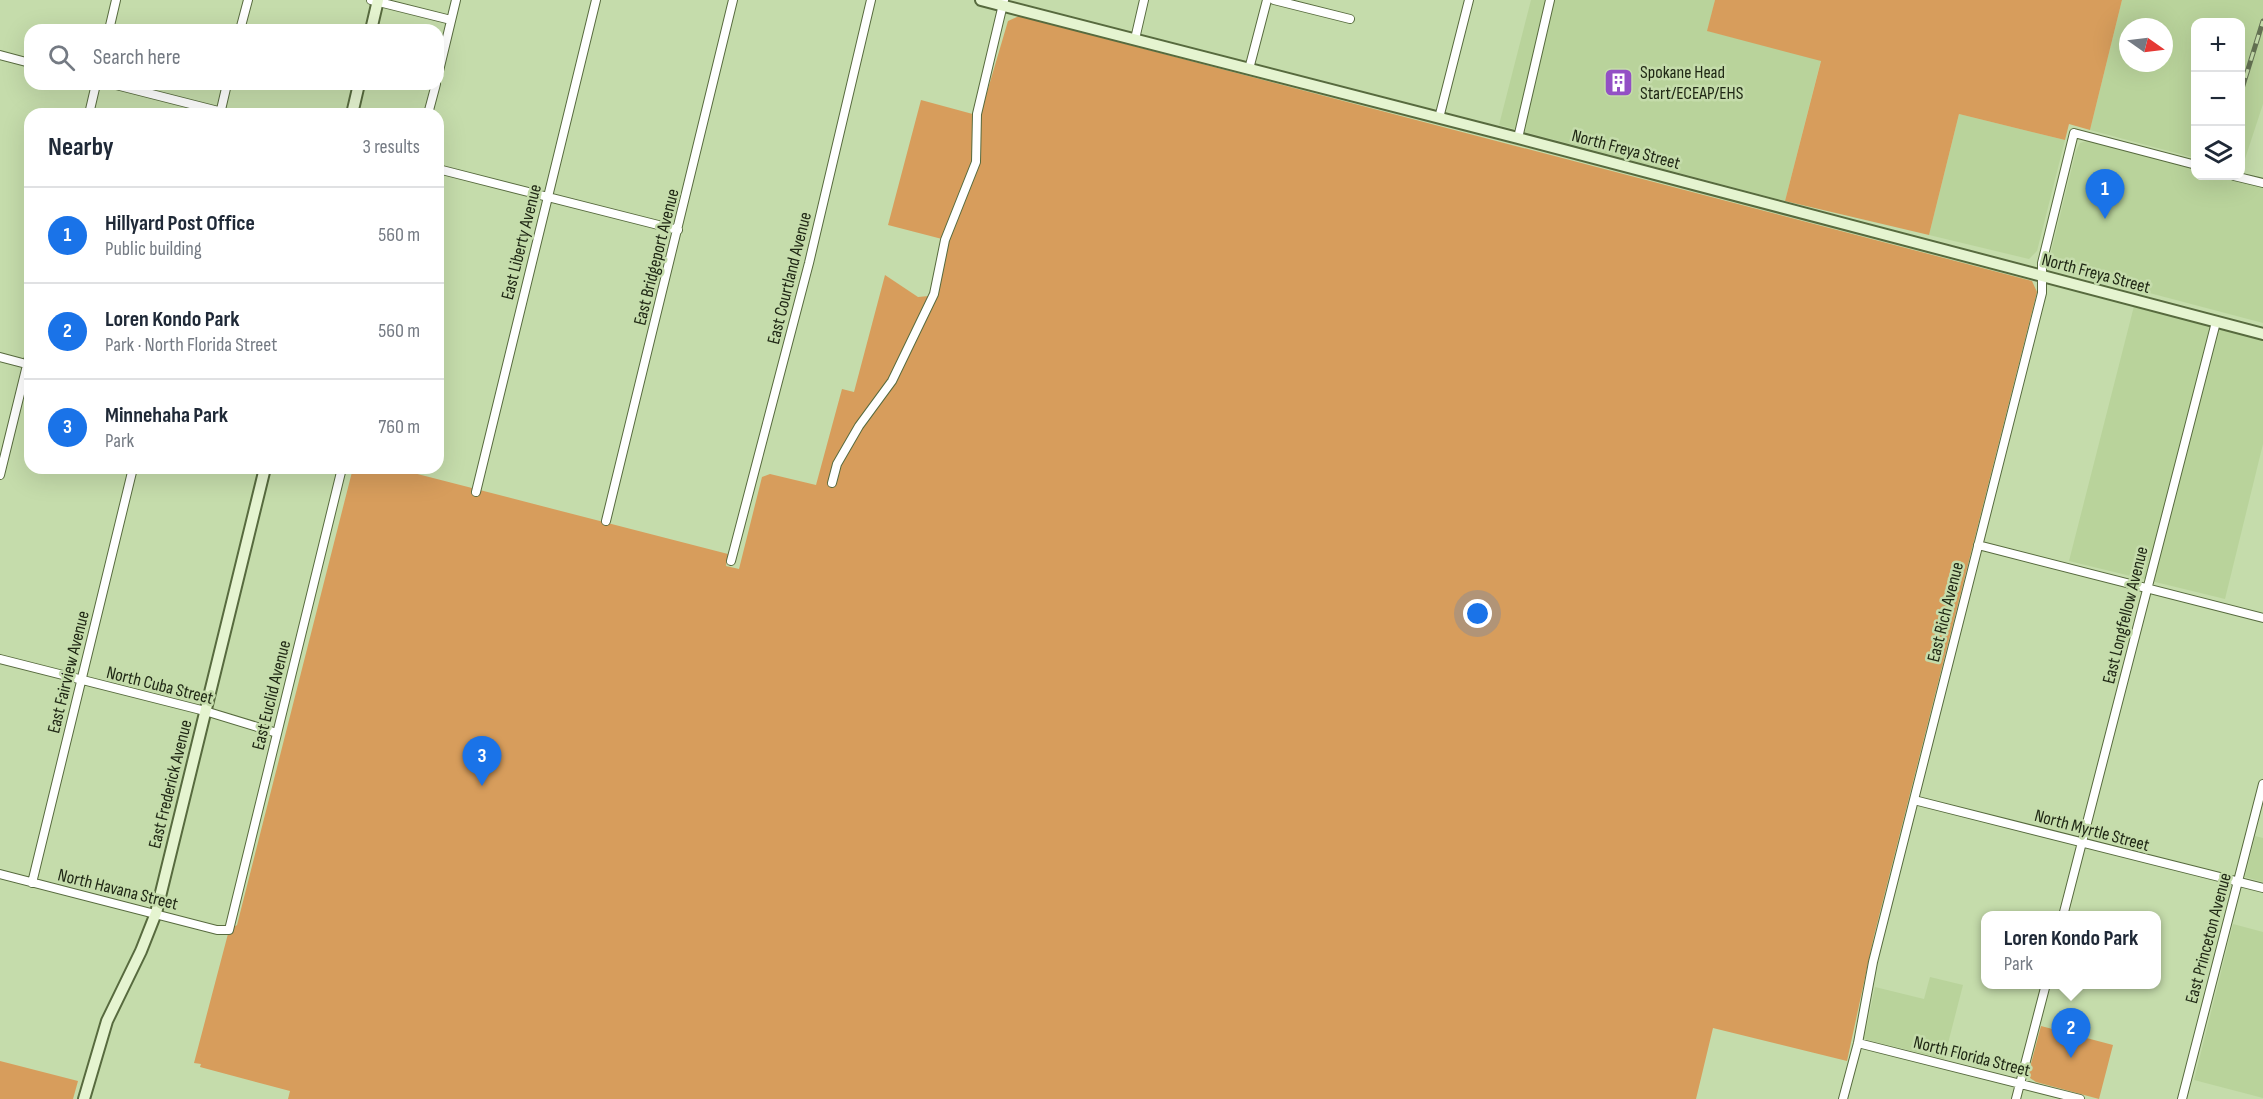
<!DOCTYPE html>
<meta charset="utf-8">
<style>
body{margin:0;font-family:"Sofia Sans Condensed",sans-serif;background:#f6f6f7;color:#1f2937}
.controls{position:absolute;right:18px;top:18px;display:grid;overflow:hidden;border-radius:12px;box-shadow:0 6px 24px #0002}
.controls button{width:54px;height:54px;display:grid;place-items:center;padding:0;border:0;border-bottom:2px solid #e0e1e3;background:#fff;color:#1f2937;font:30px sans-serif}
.compass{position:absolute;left:2119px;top:18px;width:54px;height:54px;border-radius:50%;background:#fff;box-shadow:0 6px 24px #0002;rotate:104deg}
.you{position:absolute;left:1478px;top:614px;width:21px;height:21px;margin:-15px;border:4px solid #fff;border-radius:50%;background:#1a73e8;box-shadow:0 0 0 9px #1a73e833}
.badge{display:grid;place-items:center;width:39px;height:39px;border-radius:50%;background:#1a73e8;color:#fff;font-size:20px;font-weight:700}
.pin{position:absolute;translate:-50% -50px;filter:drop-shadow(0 2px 3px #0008)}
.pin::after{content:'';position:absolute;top:32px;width:21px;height:18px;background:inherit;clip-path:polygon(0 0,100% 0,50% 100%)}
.popup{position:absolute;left:1981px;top:911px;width:180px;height:78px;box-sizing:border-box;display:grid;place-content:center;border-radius:12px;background:#fff;filter:drop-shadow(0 2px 4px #0005);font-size:20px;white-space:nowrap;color:#747a83}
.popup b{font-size:22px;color:#1f2937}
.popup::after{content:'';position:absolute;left:50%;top:100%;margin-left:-12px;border:12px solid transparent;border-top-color:#fff}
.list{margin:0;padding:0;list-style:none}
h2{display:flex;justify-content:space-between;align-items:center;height:78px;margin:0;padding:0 24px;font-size:26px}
h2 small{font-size:20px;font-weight:400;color:#747a83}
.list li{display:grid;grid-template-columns:39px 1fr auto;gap:18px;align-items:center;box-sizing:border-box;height:96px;padding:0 24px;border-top:2px solid #e0e1e3}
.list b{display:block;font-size:22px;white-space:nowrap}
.list p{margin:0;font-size:20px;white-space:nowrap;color:#747a83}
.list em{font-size:20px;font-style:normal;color:#747a83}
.icon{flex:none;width:33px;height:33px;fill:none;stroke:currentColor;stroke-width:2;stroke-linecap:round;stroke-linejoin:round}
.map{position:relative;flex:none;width:2263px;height:1099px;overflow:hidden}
.search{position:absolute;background:#fff;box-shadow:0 6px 24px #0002;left:24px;top:24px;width:420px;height:66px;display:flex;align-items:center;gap:15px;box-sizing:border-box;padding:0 21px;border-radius:18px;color:#747a83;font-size:22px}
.panel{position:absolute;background:#fff;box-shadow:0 6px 24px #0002;left:24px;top:108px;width:420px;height:366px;border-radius:18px}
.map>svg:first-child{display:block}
</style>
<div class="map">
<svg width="2263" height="1099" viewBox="0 0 2263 1099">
<rect width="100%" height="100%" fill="#c5dcab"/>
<path fill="#b9d39b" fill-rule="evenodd" d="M 1531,0 L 1715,0 L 1708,31 L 1821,60 L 1785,201 L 1499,125 Z
M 2122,0 L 2263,0 L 2263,104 L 2244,162 L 2241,165 L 2240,22 L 2196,22 L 2195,158 L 2090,130 ZM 2128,27 L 2164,27 L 2164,63 L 2128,63 Z
M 1959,114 L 2065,140 L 2037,251 L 2029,259 L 1929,235 Z
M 2087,141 L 2195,169 L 2196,176 L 2218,176 L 2263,187 L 2263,323 L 2055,268 L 2051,264 L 2049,260 L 2076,151 L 2080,143 Z
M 2134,306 L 2263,339 L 2263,444 L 2225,599 L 2069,561 Z
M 2255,836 L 2263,838 L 2263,882 L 2245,877 Z
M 2233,924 L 2263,932 L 2263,1098 L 2194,1080 Z
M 1930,977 L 1963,985 L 1944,1059 L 1864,1039 L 1875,987 L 1924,999 Z"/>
<path fill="#d79d5c" d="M 1715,0 L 2122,0 L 2090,130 L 2069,124 L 2065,140 L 1959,114 L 1929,235 L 1785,201 L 1821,61 L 1707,31 Z
M 1019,16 L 2032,281 L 2037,292 L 1874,936 L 1847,1061 L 1713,1028 L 1696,1099 L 288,1099 L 290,1091 L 200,1067 L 201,1064 L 194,1063 L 229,930 L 237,925 L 353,468 L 394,468 L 728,554 L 726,566 L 739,569 L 762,477 L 770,474 L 816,485 L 842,389 L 854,392 L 885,275 L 918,297 L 929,296 L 942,239 L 888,225 L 921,100 L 980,116 L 1008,21 Z
M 2041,1026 L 2113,1045 L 2099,1099 L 2036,1082 L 2030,1078 L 2029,1071 Z
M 0,1061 L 78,1081 L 73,1099 L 0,1099 Z"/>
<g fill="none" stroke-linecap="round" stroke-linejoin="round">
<defs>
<path id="street" d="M 371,0 L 451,20
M 1274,0 L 1350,19
M 109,30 L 116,0
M 240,30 L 248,0
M 1135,39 L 1144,0
M 0,55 L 30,63
M 1249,69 L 1267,0
M 438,75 L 456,0
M 112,84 L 230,114
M 89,114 L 96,84
M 220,114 L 227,84
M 428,114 L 436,84
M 1439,118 L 1469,0
M 1518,138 L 1550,0
M 438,169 L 678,230
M 2234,176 L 2263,183
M 0,357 L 30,365
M 0,475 L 30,353
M 832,483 L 837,464 L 859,426 L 892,381 L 934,294 L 945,240 L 976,162 L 977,114 L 1004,0
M 476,492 L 596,0
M 606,521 L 733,0
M 1978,545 L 2263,618
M 731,561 L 809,263 L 871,0
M 0,659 L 205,711 L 277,733
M 1914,800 L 2263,888
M 0,874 L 217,930 L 229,930 L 342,468
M 32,883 L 133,468
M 2063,916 L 2216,322
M 1858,1043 L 2080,1099
M 1843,1099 L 1858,1043 L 1873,962 L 2042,293 L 2042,263 L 2074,133 L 2196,165
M 2016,1099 L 2046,984
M 2182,1099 L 2263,784"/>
<path id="secondary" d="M 981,0 L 1518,138 L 2263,334
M 371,30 L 378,0
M 352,114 L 359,84
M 84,1099 L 107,1021 L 141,951 L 156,913 L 265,468"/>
</defs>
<use href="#street" stroke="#576a3e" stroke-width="10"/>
<use href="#secondary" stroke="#576a3e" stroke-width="14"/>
<use href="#street" stroke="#fff" stroke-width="8"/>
<use href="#secondary" stroke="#e5f4d0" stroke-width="10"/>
<defs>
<path id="rail" d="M 2240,95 L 2263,21"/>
</defs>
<use href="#rail" stroke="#647253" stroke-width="5"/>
<use href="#rail" stroke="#c5dcab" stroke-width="3" stroke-dasharray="9" stroke-linecap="butt"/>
</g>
<defs>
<symbol id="building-square" viewBox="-11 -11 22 22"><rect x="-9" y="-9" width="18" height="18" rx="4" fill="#9350c5" stroke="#c5dcab"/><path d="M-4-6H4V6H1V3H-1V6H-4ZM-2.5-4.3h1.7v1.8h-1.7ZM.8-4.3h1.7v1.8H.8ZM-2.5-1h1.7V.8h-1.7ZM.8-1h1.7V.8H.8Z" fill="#fff"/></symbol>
</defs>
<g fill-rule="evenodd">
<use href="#building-square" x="1602" y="66" width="33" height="33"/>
</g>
<g text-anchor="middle" stroke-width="5" stroke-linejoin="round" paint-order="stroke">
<g font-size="18" fill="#202815" stroke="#c5dcab" text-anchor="start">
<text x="1640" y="78">Spokane Head<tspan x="1640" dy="21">Start/ECEAP/EHS</tspan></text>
</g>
<g font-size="18" fill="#202815" stroke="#c5dcab">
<text transform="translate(1626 149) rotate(15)" y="6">North Freya Street</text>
<text transform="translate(521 242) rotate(-76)" y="6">East Liberty Avenue</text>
<text transform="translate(656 257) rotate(-76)" y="6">East Bridgeport Avenue</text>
<text transform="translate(2096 273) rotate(15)" y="6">North Freya Street</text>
<text transform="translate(789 278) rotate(-76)" y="6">East Courtland Avenue</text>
<text transform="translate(1945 612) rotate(-76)" y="6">East Rich Avenue</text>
<text transform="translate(2125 615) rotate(-76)" y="6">East Longfellow Avenue</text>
<text transform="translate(68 672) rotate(-76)" y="6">East Fairview Avenue</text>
<text transform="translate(160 685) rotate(14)" y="6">North Cuba Street</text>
<text transform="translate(271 695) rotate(-76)" y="6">East Euclid Avenue</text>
<text transform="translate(170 784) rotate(-76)" y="6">East Frederick Avenue</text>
<text transform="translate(2092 830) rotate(15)" y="6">North Myrtle Street</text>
<text transform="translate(118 889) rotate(14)" y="6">North Havana Street</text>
<text transform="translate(2208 938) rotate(-75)" y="6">East Princeton Avenue</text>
<text transform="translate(1972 1056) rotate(14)" y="6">North Florida Street</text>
</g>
</g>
</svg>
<div class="controls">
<button>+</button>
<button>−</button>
<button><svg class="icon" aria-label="layers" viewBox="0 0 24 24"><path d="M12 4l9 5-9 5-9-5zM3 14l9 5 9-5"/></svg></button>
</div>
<svg class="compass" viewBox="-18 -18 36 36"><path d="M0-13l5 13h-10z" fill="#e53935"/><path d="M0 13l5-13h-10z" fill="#747a83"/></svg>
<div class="you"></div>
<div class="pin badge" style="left:2105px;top:219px">1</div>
<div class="pin badge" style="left:2071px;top:1058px">2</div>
<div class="popup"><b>Loren Kondo Park</b>Park</div>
<div class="pin badge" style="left:482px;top:786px">3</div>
<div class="search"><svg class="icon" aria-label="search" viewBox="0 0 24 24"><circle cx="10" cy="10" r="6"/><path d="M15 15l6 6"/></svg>Search here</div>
<section class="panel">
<h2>Nearby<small>3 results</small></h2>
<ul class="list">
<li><span class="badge">1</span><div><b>Hillyard Post Office</b><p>Public building</p></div><em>560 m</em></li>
<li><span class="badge">2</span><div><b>Loren Kondo Park</b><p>Park · North Florida Street</p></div><em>560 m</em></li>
<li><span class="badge">3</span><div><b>Minnehaha Park</b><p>Park</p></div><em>760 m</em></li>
</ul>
</section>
</div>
